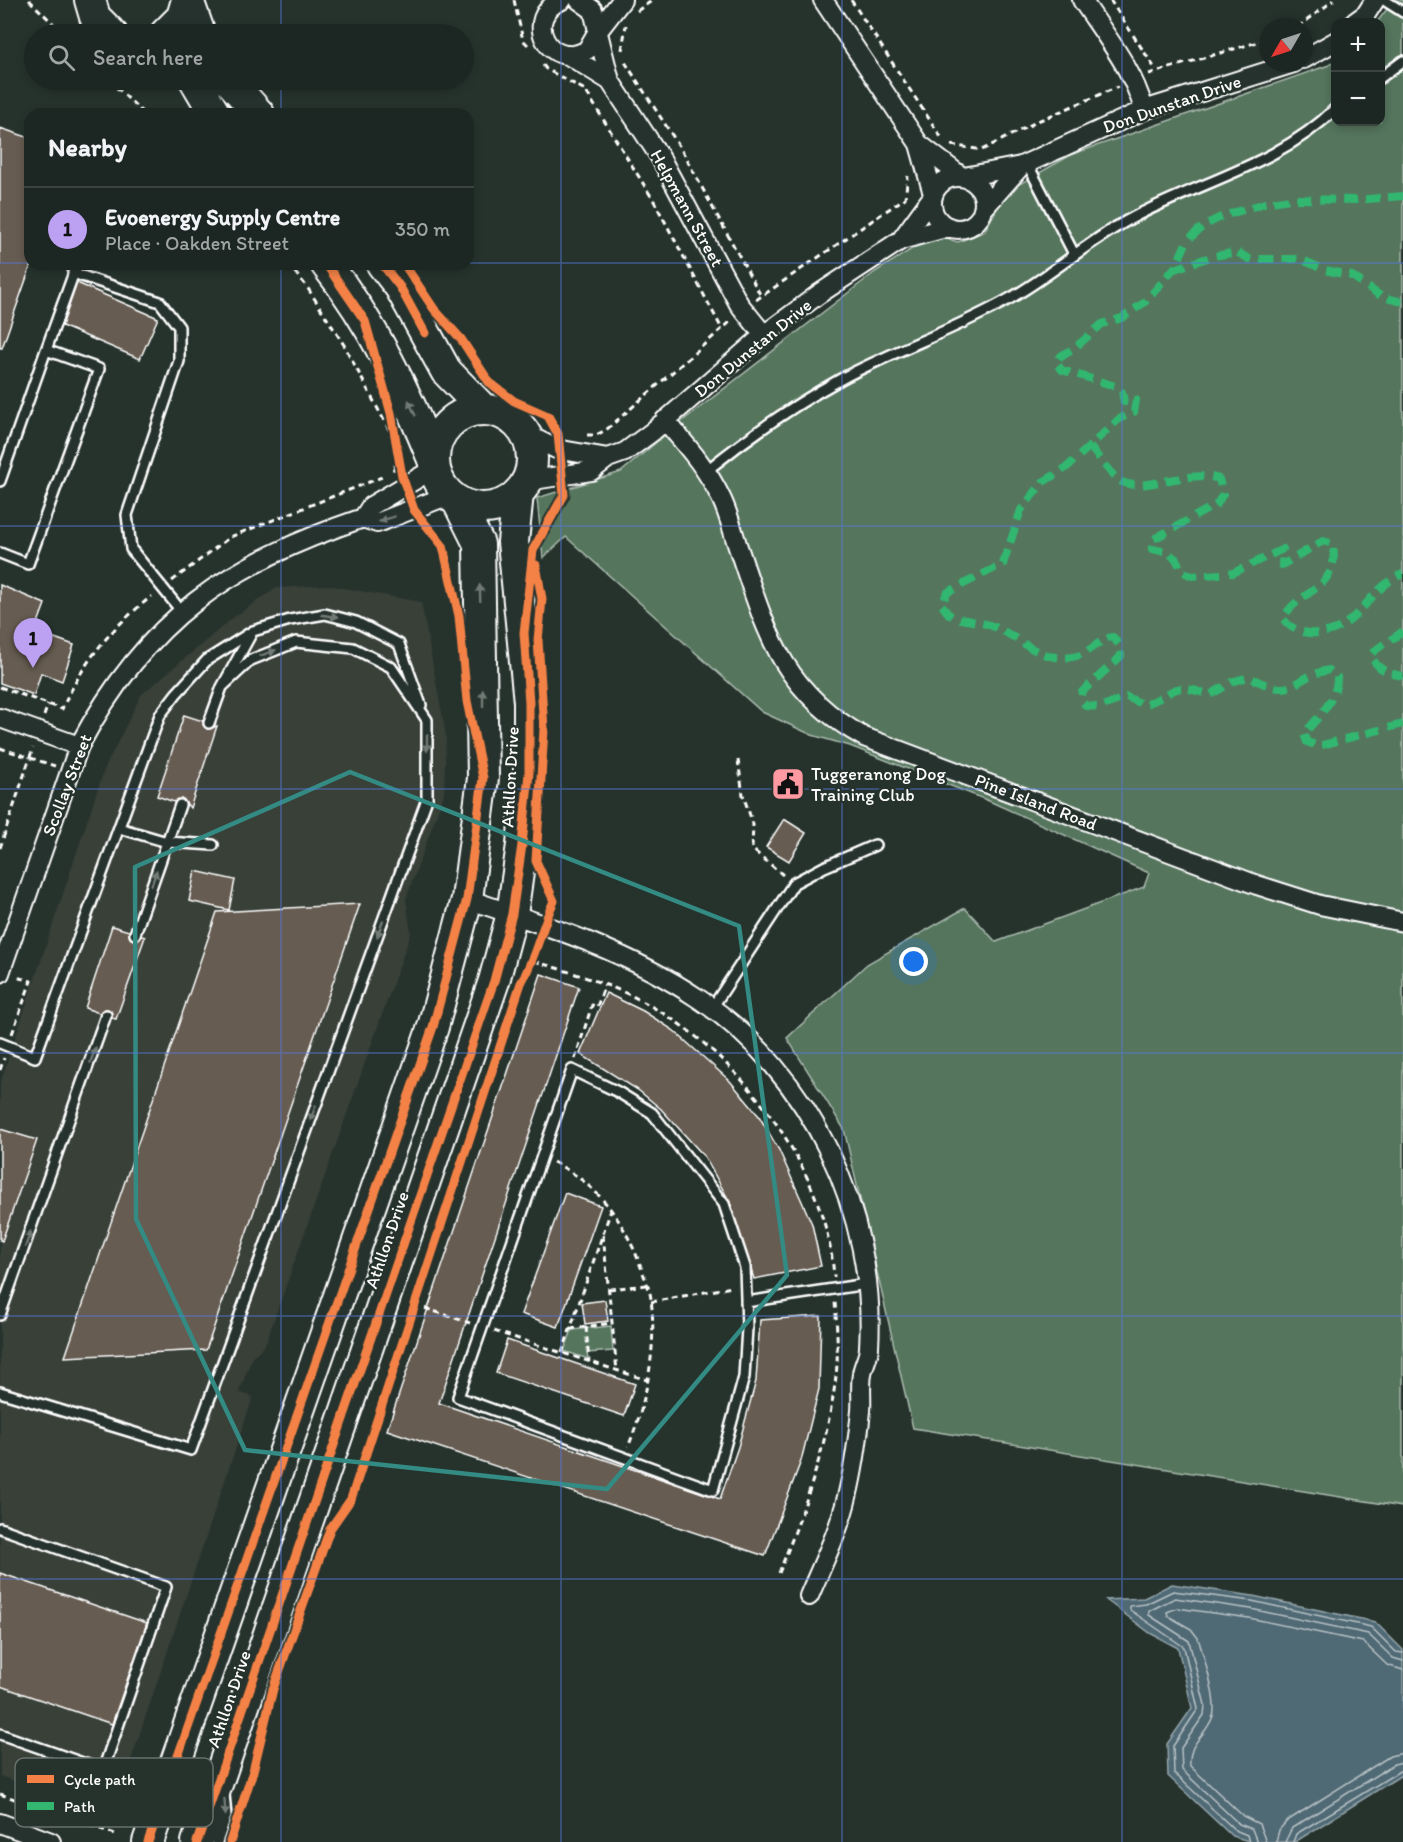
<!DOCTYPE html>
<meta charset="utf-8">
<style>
body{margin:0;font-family:Itim,sans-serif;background:#252e2a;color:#f1f3f6}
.controls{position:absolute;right:18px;top:18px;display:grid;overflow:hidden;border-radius:12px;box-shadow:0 3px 9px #0003}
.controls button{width:54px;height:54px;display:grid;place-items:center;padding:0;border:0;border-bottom:2px solid #3a4340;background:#1c2622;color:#f1f3f6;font:30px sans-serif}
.compass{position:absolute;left:1259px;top:18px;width:54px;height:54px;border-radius:50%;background:#1c2622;box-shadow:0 3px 9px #0003;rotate:231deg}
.you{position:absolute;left:914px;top:962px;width:21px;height:21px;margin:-15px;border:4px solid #fff;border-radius:50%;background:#1a73e8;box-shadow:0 0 0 9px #1a73e833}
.badge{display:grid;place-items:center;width:39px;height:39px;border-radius:50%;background:#bca0f2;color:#111;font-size:20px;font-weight:700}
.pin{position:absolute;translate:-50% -50px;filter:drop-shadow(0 2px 3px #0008)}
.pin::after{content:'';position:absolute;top:32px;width:21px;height:18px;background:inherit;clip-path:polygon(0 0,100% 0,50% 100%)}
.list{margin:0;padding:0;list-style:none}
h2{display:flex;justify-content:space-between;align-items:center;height:78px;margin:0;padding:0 24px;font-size:26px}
h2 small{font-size:20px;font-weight:400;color:#a0a5a5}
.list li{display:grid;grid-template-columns:39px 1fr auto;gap:18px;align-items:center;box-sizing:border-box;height:84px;padding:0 24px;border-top:2px solid #3a4340}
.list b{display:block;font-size:22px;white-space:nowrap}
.list p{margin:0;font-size:20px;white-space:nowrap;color:#a0a5a5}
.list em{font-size:20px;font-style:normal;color:#a0a5a5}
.icon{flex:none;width:33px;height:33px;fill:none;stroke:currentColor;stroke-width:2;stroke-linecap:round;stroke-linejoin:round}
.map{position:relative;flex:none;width:1403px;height:1842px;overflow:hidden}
.search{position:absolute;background:#1c2622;box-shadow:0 3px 9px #0003;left:24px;top:24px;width:450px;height:66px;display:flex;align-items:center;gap:15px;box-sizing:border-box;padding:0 21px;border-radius:33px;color:#a0a5a5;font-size:22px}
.panel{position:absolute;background:#1c2622;box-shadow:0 3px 9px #0003;left:24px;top:108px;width:450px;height:162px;border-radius:18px}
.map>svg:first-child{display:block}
</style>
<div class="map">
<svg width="1403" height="1842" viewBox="0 0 1403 1842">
<rect width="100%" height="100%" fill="#26332d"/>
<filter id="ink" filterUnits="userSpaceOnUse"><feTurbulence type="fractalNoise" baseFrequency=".0167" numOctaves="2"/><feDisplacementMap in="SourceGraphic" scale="12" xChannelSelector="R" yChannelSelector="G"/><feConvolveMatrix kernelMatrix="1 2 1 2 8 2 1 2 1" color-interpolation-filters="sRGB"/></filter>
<g filter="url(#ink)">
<path fill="#393f38" d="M 327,585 L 421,602 L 446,735 L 444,794 L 406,899 L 411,933 L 265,1345 L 253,1356 L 239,1392 L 253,1397 L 122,1787 L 97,1811 L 0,1776 L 0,1084 L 104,770 L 141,695 L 234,617 L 276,588 Z"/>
<path fill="#55745d" stroke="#aabaae" stroke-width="1.5" d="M 1394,0 L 1403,0 L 1403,1507 L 913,1428 L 844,1129 L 787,1038 L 867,964 L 965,908 L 996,942 L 1144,887 L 1149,873 L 989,801 L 850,746 L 812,735 L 762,712 L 566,537 L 543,558 L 537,498 L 621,472 L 672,429 L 875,272 L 915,247 L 943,238 L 958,242 L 984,232 L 1007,191 L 1073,154 L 1329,65 L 1335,60 L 1336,122 L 1380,122 L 1380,22 L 1377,22 Z
M 611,1326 L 613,1351 L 587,1353 L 588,1359 L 564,1351 L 572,1330 Z"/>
<path fill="#4f6974" stroke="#95a5ac" stroke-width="1.5" d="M 1172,1584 L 1253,1596 L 1375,1622 L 1403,1650 L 1403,1774 L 1295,1842 L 1252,1842 L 1232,1836 L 1168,1776 L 1167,1744 L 1192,1708 L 1178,1648 L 1150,1633 L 1106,1600 L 1144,1598 Z"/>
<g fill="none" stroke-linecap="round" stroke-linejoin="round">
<path stroke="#b9c3c7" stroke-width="1.5" d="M 1249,1842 L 1247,1835 L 1235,1830 L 1174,1773 L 1173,1746 L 1198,1709 L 1184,1647 L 1130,1610 L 1130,1606 L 1146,1604 L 1173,1591 L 1252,1601 L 1371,1627 L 1396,1652 L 1403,1653
M 1257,1842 L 1252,1829 L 1239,1824 L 1182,1770 L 1181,1748 L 1204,1715 L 1205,1705 L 1189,1641 L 1149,1615 L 1149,1611 L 1175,1598 L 1251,1609 L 1368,1634 L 1393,1658 L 1403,1661
M 1266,1842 L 1259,1824 L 1243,1816 L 1190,1766 C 1188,1741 1206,1737 1213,1716 C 1218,1702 1203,1653 1198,1638 L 1191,1629 L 1168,1616 L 1167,1612 L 1177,1608 L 1249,1618 L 1363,1642 L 1387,1665 L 1403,1670
M 1276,1842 L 1279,1830 L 1287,1821 L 1390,1756 L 1403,1753
M 1285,1842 L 1292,1828 L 1394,1764 L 1403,1762
M 1293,1842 L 1296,1834 L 1403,1769"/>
</g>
<path fill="#665b51" stroke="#fff" stroke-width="1.5" d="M 0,128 L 30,138 L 30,268 L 2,348 L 0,348 Z
M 77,283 L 158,318 L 140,359 L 62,326 Z
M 0,585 L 45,604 L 35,631 L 74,645 L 62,681 L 41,673 L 34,695 L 0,683 Z
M 184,715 L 203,721 L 207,729 L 217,726 L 190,808 L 183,799 L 174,802 L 157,796 Z
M 784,819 L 806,833 L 789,861 L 766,847 Z
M 195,871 L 235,880 L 229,910 L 189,901 Z
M 360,904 L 206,1350 L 65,1357 L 217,912 Z
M 112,926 L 129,931 L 130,938 L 133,940 L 142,936 L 145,937 L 116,1019 L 112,1018 L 111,1011 L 108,1009 L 99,1013 L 85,1008 Z
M 541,974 L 579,987 L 439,1403 L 720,1499 L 738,1447 L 756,1381 L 760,1320 L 821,1316 L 819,1389 L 801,1461 L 765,1556 L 387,1430 Z
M 606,993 L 643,1011 L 673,1030 L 730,1081 L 759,1116 L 779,1150 L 812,1224 L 821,1266 L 754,1279 L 730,1202 L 704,1156 L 661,1109 L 638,1090 L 580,1054 Z
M 0,1129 L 37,1140 L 2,1241 L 0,1240 Z
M 565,1193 L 601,1206 L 558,1327 L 521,1314 Z
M 605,1300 L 608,1321 L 585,1324 L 582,1303 Z
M 507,1340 L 635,1384 L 624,1416 L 496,1373 Z
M 0,1573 L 147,1623 L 112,1724 L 0,1686 Z"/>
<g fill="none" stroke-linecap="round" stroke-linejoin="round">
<defs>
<path id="service" d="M 1384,0 L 1403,12
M 1380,78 L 1403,61
M 1027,163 L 1074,254
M 73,273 L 160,302 L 179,327 L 179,361 L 127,515 L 131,549 L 182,612
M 46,350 L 77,264
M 706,471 C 748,437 794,405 841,379 C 895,350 955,330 1009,299 C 1052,275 1089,240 1134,217 C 1202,181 1280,164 1336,108
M 0,481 L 46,350 L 99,369 L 28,564 L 0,553
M 209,723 L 222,687 L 251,634
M 119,828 L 167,842 L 213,845
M 135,934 L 180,805
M 712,1008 L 794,883 L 824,867 L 875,845
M 0,1043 L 35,1057 L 160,715 L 176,694 L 207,660 L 253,631 L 290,620 L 325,614 L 356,622 L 399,644 L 421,705
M 572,1070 L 618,1092 L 652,1113 L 724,1204 L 745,1267 L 747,1328 L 744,1377 L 713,1490 L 458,1397 Z
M 746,1302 L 867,1284
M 0,1315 L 106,1015
M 0,1392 L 191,1450 L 427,799 L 427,720 L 391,667 L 353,648 L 296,642 L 251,660 L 222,687
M 0,1528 L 166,1587 L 103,1770 L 0,1734
M 217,1842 L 226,1816 L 224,1794"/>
<path id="minor" d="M 562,0 C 521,17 549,72 587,50 L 598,31 L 593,10 L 579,0
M 823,0 L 919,144 L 933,194
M 1082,0 C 1105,35 1133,69 1144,110
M 1355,22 L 1366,14 L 1375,0
M 598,31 L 622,0
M 598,33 L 610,81 L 660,157 L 739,304 L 764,335
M 568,55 L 610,81
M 1304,59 L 1336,41
M 919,144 L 962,177
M932 203a26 26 0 1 1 52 0a26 26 0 1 1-52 0Z
M 964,177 L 1021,166 L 1144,110 L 1294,63
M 983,209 L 1021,166
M 901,240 L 933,196
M 665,420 C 686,445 707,468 721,498 C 729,514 733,533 739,550 C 767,633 782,691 864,737 L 1257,885 L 1320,905 L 1403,922
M 524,433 L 556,449 L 608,458
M 524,485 L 540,479 L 591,471 L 608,458 L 625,452 L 652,432 L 764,335 L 819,294 L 901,240 L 949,227
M 363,518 L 377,523 L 449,495
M 0,718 L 79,746
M 467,899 C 548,926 628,951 699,999 C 811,1073 877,1215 869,1347 C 869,1357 863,1365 862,1374 C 860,1386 862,1399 861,1411 C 858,1439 854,1469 847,1497 C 839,1531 823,1563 809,1596
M 0,973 L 79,746 C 147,618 228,564 363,518 L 371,506 L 435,468
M 0,1823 L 51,1842"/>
<path id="primary" d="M 90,0 L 95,17 L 112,34
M 188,0 L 200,34
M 165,34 L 182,17 L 187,0
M 195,80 L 215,114
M 229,80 L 259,114
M 326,264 C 373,324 406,392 434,462
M 382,264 L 400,287 L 446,371 L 484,410
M434 459a49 49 0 1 1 98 0a49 49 0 1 1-98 0Z
M 148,1842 L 433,1027 L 467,899 L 483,778 L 479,544 L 458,502
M 197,1842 L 494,981 L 512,914 L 522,845 L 529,773 L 529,702 L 513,542 L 518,493"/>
</defs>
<use href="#service" stroke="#fff" stroke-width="14"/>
<use href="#minor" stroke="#fff" stroke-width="22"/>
<use href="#primary" stroke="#fff" stroke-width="34"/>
<path stroke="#fff" stroke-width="3" stroke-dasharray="6 4.5" stroke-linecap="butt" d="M 29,0 L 64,34
M 514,0 L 523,40 L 528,45
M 851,0 L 941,137
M 1110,0 L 1156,70
M 637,11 L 653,0
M 1298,27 L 1334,0
M 622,50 L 626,25
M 625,62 L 681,149 L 761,296
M 543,65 L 546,69 L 585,90 L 654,201 L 722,329
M 1149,74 L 1268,39
M 109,80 L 144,114
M 951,145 L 982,150 L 1040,120 L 1118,87
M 288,264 L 307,287 L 344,345 L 388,428 L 397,456 L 393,472
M 756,300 L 905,198 L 908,176
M 587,435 L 596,435 L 606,430 L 730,322
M 172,581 L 230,537 L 382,477
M 0,687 L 62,709 C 85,659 110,629 152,596
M 44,716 L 48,704
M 0,748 L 55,766
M 738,760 L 743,795 L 753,824 L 752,849 L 783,875
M 0,848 L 33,748
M 534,961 C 576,974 618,986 656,1009 C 746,1062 827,1172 834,1277
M 12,1034 L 31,981 L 16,977
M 575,1059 L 592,1005 L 597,1007 L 605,984
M 0,1070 L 4,1058
M 553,1162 C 600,1185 627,1225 643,1273 C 646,1281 650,1290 651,1299 C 657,1347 647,1402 628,1447
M 603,1235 L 617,1371
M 609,1289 L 647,1285
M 651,1302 L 732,1287
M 415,1305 L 470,1323
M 586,1327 L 589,1362
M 570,1329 L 612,1323
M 494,1331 L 647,1380
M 562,1353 L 611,1210
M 779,1573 C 803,1512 826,1450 835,1384 C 839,1358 837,1328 835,1302
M 0,1794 L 118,1835"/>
<use href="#service" stroke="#26332d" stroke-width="9"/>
<use href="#minor" stroke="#26332d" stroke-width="18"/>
<use href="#primary" stroke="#26332d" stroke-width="30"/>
<path stroke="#33b770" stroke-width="8" stroke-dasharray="15 8" stroke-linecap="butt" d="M 1403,196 L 1357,200 L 1290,199 L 1265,203 L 1223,216 L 1203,226 L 1187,241 L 1176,266 L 1145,302 L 1122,318 L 1102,324 L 1077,346 L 1061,356 L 1056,363 L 1062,370 L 1115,386 L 1122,392 L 1124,402 L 1136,400 L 1134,412 L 1119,419 L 1066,468 L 1043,482 L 1021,510 L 1003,564 L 948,592 L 941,604 C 944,607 947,613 950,615 C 961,621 982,621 995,627 C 1022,639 1043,665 1077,656 C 1091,652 1099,639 1113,637 L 1120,646 L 1121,656 L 1082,692 L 1081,699 L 1086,706 L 1100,707 L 1127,697 L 1144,705 C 1182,691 1166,681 1210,695 L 1234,681 L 1249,677 C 1298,702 1287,678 1329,670 L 1337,677 C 1338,699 1317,718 1304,734 L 1307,742 L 1318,746 L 1403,724
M 1172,270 L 1210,257 L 1237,252 L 1249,259 L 1300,259 L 1325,270 L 1352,276 L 1382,297 L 1403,302
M 1090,447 C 1099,457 1111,476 1122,482 C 1144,493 1189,468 1219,479 L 1223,494 L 1217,504 L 1152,540 L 1152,549 L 1167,552 L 1176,559 L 1182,571 L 1192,576 L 1233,573 L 1283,549 L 1282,565 L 1323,541 L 1333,544 C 1340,591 1300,588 1283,618 C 1293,635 1320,637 1338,628 C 1363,616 1374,585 1403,574
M 1403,631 C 1392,641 1381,643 1371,655 C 1376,669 1389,674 1403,676"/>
<defs>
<path id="cycleway" d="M 382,264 L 400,287 L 425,333
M 148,1842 L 433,1027 L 467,899 L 483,778 L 467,701 L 459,616 L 443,546 L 414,510 L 402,476 L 391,413 L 365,321 L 326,264
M 197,1842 L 494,981 L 512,914 L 522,845 L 529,773 L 529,702 L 524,633 L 533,550 L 564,495 L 558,434 L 548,416 L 514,401 L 489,382 L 461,339 L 434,309 L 404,264
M 230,1842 L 253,1771 L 273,1689 L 330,1529 L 351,1499 L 521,983 C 536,957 541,928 554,901 L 536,861 L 544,729 L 538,640 L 542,599 L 536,565"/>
</defs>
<use href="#cycleway" stroke="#26332d" stroke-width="13"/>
<use href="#cycleway" stroke="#f48246" stroke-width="9"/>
</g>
<defs><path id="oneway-solid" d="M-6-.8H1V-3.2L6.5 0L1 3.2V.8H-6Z" transform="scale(1.5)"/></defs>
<g fill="#727a76">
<use href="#oneway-solid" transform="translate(412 408) rotate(-114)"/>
<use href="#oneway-solid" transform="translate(387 519) rotate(162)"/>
<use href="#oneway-solid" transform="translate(480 593) rotate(-92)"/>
<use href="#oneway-solid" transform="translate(330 616) rotate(8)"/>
<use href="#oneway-solid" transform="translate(268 653) rotate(-21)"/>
<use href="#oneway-solid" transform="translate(483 698) rotate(-90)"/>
<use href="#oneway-solid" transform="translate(427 743) rotate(90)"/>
<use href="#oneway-solid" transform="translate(154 878) rotate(-71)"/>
<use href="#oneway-solid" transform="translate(380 929) rotate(110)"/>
<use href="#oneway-solid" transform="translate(93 1055) rotate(-71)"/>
<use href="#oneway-solid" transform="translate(313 1113) rotate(110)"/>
<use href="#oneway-solid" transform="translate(28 1239) rotate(-71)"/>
<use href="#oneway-solid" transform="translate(225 1807) rotate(86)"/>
</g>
</g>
<path fill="none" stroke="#338b84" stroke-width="4.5" stroke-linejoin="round" d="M 350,772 L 739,926 L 787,1275 L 607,1489 L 245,1450 L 136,1219 L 135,867 Z"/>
<path fill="none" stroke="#567ae2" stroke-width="1.5" stroke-opacity="0.55" d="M 281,0 L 281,34M 561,0 L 561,1842M 842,0 L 842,1842M 1122,0 L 1122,1842M 281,80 L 281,114M 0,263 L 30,263M 468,263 L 1403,263M 281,264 L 281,1842M 0,526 L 1403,526M 0,789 L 1403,789M 0,1053 L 1403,1053M 0,1316 L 1403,1316M 0,1579 L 1403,1579"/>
<defs>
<symbol id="civic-square" viewBox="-11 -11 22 22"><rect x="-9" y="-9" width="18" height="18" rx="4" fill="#ff9aa2" stroke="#26332d"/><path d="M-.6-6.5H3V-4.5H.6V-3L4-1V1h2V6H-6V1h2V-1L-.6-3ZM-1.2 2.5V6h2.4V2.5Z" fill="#111"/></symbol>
</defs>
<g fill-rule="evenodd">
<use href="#civic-square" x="769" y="765" width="38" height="38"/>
</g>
<g text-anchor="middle" stroke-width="5" stroke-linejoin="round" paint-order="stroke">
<g font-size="18" fill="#fff" stroke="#26332d">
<text transform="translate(1172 104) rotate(-19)" y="6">Don Dunstan Drive</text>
<text transform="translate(687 208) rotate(61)" y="6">Helpmann Street</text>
<text transform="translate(753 348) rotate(-39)" y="6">Don Dunstan Drive</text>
<text transform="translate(510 777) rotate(-87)" y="6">Athllon Drive</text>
<text transform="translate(67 785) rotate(-69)" y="6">Scollay Street</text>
<text transform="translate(1036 802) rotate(21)" y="6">Pine Island Road</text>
<text transform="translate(387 1240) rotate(-71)" y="6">Athllon Drive</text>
<text transform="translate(229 1699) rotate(-71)" y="6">Athllon Drive</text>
</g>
<g font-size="18" fill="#fff" stroke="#26332d" text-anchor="start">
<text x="811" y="780">Tuggeranong Dog<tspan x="811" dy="21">Training Club</tspan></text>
</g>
</g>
<rect x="15" y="1758" width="198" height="69" rx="9" fill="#26332d" stroke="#67706c" stroke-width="1.5"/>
<rect x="27" y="1775" width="27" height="8" fill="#f48246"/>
<rect x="27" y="1802" width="27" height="8" fill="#33b770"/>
<g font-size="16" fill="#fff">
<text x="64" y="1785">Cycle path</text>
<text x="64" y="1812">Path</text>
</g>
</svg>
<div class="controls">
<button>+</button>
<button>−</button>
</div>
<svg class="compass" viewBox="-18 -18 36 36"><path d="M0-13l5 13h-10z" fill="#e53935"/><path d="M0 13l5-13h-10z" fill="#a0a5a5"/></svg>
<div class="you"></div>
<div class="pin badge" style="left:33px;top:668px">1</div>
<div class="search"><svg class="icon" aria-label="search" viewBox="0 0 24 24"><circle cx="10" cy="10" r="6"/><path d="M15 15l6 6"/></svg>Search here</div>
<section class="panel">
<h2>Nearby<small></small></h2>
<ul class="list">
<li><span class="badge">1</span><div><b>Evoenergy Supply Centre</b><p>Place · Oakden Street</p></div><em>350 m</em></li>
</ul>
</section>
</div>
